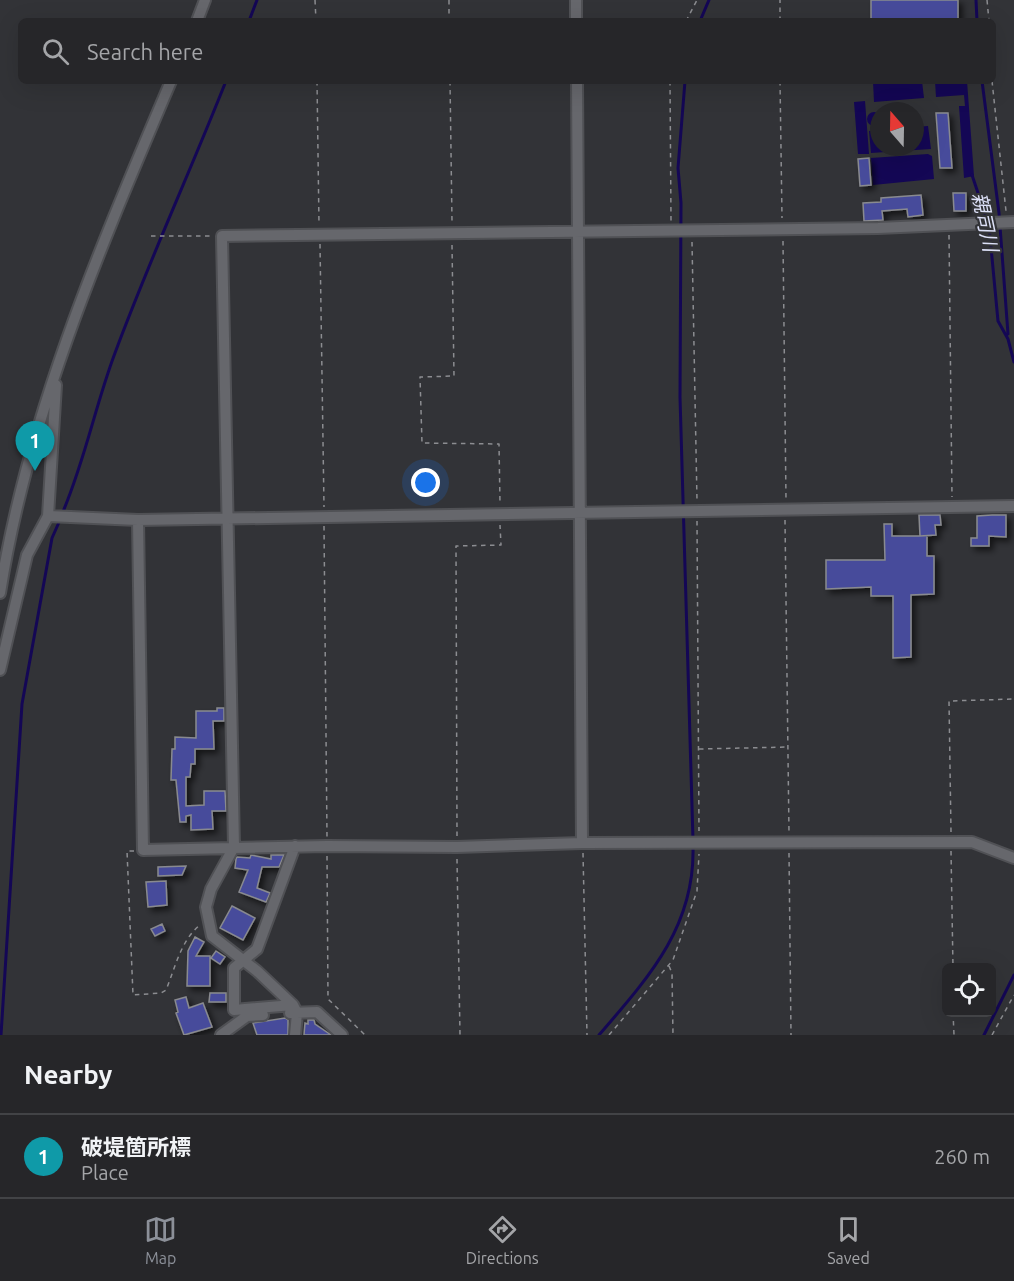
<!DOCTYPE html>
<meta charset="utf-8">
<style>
body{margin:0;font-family:Ubuntu,"Noto Sans JP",sans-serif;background:#323235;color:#f1f3f6}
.controls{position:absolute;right:18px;bottom:18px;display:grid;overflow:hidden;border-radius:9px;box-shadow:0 6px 24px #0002}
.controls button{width:54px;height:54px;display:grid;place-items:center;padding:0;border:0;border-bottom:2px solid #424346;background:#262629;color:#f1f3f6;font:30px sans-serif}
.compass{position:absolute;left:870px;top:102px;width:54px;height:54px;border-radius:50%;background:#262629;box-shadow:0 6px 24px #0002;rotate:340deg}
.you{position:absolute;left:426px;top:483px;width:21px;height:21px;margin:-15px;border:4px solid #fff;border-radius:50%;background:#1a73e8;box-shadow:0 0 0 9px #1a73e833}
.badge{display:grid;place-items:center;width:39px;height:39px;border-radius:50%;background:#8c9099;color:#fff;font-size:20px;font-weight:700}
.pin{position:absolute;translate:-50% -50px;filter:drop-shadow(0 2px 3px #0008)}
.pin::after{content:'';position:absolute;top:32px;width:21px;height:18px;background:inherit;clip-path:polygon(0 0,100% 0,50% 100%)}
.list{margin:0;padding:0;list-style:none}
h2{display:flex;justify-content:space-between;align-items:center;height:78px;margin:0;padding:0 24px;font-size:26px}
h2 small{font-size:20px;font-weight:400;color:#a4a5a8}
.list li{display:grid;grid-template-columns:39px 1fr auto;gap:18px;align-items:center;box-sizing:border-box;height:84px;padding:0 24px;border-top:2px solid #424346}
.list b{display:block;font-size:22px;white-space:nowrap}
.list p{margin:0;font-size:20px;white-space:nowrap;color:#a4a5a8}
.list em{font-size:20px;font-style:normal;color:#a4a5a8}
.icon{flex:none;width:33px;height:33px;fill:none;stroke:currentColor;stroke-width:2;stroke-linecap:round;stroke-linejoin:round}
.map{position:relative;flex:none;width:1014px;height:1035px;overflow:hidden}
.search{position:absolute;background:#262629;box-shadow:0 6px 24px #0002;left:18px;right:18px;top:18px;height:66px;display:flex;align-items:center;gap:15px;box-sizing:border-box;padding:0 21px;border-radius:9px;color:#a4a5a8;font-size:22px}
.sheet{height:162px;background:#262629}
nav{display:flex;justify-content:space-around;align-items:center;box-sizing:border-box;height:84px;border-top:2px solid #424346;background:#262629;font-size:16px;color:#a4a5a8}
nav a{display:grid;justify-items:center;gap:3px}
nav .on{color:#8c9099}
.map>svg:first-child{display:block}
</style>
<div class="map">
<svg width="1014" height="1035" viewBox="0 0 1014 1035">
<defs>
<filter id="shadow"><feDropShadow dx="4" dy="4" stdDeviation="3" flood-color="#0009"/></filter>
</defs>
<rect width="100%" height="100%" fill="#323337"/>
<path fill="#140755" d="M 873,81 L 922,81 L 924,98 L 874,102 Z
M 935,81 L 967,81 L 974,176 L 964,178 L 959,106 L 965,106 L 964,95 L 936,97 Z
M 865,101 L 869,154 L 858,154 L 854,102 Z
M867 119a7 7 0 1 1 14 0a7 7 0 1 1-14 0Z
M 928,126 L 931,149 L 871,153 L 869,131 L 879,130 L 879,147 L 915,147 L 915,127 Z
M 928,154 L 932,156 L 934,179 L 873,185 L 871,158 Z"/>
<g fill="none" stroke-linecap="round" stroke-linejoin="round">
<path stroke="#140755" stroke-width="3" d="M 976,0 L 977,21
M 249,21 L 257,0
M 700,21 L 709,0
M 685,81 L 678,168 L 681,203 L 680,397 L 693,840
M 982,81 L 999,213 L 1008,334
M 972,175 L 987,220
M 989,226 L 998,321 L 1008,339 L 1014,362
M 62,514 C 85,461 95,406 115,353 C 149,261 190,172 226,81
M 1,1035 L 22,704 L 52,538 L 60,520
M 599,1035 C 648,978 695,927 693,847
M 984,1035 L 1014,975"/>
</g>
<path fill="#464c9b" stroke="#898a8f" stroke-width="1.5" filter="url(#shadow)" d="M 871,0 L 958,0 L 958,21 L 871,20 Z
M 936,113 L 948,113 L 952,168 L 940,168 Z
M 869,158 L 871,185 L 860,186 L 858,159 Z
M 953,193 L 966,193 L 966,211 L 954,211 Z
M 921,195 L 923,215 L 908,217 L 907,209 L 882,211 L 883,220 L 864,221 L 863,203 L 881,202 L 881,198 Z
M 919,515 L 940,515 L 941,525 L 935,525 L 936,535 L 920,536 Z
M 992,515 L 1006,515 L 1006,537 L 989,536 L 989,546 L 971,546 L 971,538 L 977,538 L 977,516 Z
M 884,524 L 892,524 L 892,536 L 927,536 L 927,556 L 934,556 L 934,594 L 911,595 L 911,657 L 893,658 L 893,596 L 871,596 L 871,587 L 826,589 L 826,560 L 885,560 Z
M 217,708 L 224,708 L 224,721 L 213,721 L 214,749 L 195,749 L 195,764 L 191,764 L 190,777 L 186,777 L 186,806 L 204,805 L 204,791 L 225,791 L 226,811 L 212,811 L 213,829 L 191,830 L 191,815 L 186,816 L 186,822 L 180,822 L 176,780 L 171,780 L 172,749 L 175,749 L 175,737 L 196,738 L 196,711 L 217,711 Z
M 251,855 L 271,859 L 271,855 L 284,855 L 279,867 L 262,867 L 257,888 L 270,893 L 266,902 L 239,892 L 248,870 L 235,868 L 236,859 L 237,857 L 250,858 Z
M 186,866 L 182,875 L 158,876 L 158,867 Z
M 166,881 L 167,905 L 148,907 L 146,882 Z
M 232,906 L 255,918 L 243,940 L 220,928 Z
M 162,924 L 165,931 L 155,936 L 151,929 Z
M 195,937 L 204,942 L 196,956 L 210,956 L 210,986 L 187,986 L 188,951 Z
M 216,951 L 225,957 L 220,964 L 211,958 Z
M 210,993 L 226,993 L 226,1002 L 209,1002 Z
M 186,997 L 189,1008 L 203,1003 L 212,1027 L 184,1035 L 176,1013 L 178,1012 L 175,1000 Z
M 285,1018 L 288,1020 L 288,1035 L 257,1035 L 253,1023 Z
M 308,1020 L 314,1020 L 315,1024 L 331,1035 L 304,1035 L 305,1023 L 308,1024 Z"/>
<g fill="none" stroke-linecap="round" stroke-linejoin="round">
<defs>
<path id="minor" d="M 576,0 L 576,21
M 197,21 L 205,0
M 577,81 L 582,843
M 48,516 L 138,520 L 1014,506
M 138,520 L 143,850 L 327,846 L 457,847 L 582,843 L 972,842 L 1014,858
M 0,593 C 28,414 101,246 171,81
M 0,670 L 27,555 L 48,516 L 56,385
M 293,1005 L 234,1010 L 234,968 L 257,949 L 295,846
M 290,1013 L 317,1012 L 342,1035
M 221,1035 L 247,1016 L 263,1015
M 295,1035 L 297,1013 L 293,1005 L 257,971 L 212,936 L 206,907 L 211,889 L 234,847 L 222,236 L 878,228 L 1014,222"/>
</defs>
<use href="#minor" stroke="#505155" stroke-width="14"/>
<path stroke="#8c8d91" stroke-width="1.5" stroke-dasharray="4.5 4.5" stroke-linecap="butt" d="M 315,0 L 316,21
M 449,0 L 449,21
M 987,0 L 989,21
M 686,21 L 697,0
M 780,21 L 780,0
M 317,81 L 319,225
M 450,81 L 452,222
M 670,81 L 671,221
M 780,81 L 782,218
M 992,81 L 1006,211
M 949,235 L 952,497
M 151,236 L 213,236
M 783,241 L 786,500
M 692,242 L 697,501
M 320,244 L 324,507
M 452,245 L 454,376 L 420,377 L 422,443 L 499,444 L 500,503
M 785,520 L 789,833
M 697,521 L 699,831
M 324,526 L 327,837
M 699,749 L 788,747
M 951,832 L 949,701 L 1014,699
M 457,836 L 456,546 L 501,545 L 500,525
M 134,851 L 127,851 L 133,995 L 161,993 L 166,990 C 175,968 181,940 200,925
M 951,851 L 953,968
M 583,853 L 587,1035
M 789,853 L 791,1035
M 327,856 L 328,999 L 365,1035
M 457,859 L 460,1035
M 669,966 L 672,973 L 673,1035
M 953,1012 L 954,1035
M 609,1035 L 673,960 L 697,891 L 699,854
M 992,1035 L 1014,995"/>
<use href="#minor" stroke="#66676c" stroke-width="10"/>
</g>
<g text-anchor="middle" stroke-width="4.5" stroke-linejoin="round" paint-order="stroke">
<g font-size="20" font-style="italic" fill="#dde1f8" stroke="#323337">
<text transform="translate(985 222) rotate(78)" y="7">親司川</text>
</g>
</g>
</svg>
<div class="controls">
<button><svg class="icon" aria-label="locate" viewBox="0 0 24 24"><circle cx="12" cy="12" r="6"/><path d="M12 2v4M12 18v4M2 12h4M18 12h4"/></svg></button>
</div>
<svg class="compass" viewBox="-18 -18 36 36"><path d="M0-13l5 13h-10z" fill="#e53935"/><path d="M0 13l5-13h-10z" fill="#a4a5a8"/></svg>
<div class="you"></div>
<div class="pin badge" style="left:35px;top:471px;background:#0f9aa8">1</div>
<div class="search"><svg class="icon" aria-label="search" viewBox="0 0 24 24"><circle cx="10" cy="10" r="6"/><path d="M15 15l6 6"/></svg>Search here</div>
</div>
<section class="sheet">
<h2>Nearby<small></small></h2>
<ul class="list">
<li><span class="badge" style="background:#0f9aa8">1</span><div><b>破堤箇所標</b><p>Place</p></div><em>260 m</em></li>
</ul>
</section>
<nav>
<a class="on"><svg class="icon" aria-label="map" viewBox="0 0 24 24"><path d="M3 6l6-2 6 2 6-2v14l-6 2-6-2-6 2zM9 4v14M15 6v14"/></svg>Map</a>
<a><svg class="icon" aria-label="directions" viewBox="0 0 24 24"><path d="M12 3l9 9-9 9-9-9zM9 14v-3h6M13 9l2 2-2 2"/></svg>Directions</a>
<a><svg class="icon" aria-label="saved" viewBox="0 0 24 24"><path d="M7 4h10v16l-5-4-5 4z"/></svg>Saved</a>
</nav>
